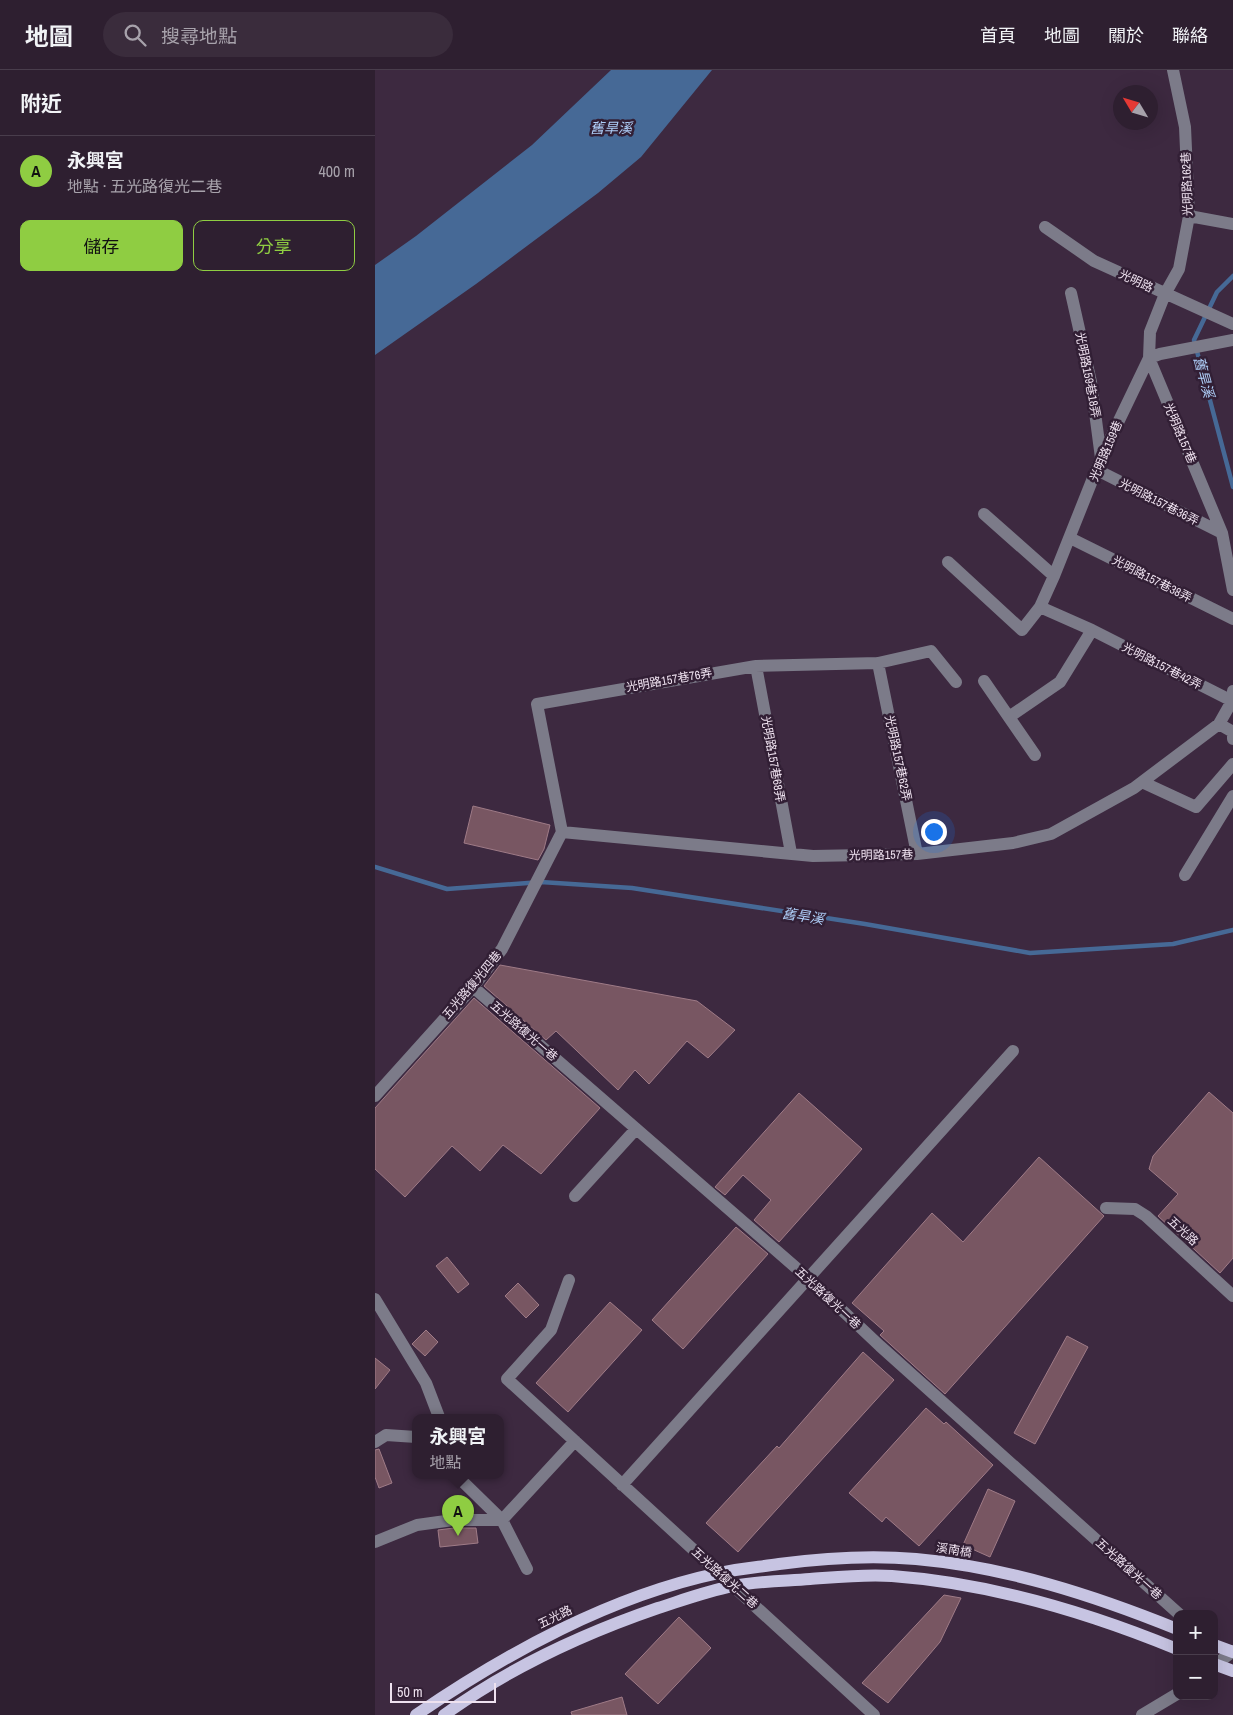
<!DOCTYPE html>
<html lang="zh-TW">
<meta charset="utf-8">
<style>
body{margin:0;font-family:"Archivo Narrow","Noto Sans TC",sans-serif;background:#3a2c3c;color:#f1f3f6}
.controls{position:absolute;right:15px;bottom:15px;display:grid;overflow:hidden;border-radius:10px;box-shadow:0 5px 20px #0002}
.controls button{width:45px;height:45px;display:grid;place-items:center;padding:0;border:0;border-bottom:1px solid #493d4c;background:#2e1f30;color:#f1f3f6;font:25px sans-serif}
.compass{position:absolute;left:738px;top:15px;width:45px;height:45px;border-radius:50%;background:#2e1f30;box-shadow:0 5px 20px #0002;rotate:308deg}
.scale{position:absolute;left:15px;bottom:12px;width:106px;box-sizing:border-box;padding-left:5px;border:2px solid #eee1ef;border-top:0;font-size:14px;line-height:18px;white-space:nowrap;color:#eee1ef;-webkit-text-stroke:4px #321f35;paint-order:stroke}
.you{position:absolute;left:558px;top:761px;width:18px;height:18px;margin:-12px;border:4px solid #fff;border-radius:50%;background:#1a73e8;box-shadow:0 0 0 8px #1a73e833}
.badge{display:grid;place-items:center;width:32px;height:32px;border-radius:50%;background:#8fcd42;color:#111;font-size:16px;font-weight:700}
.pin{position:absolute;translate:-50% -41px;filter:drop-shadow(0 1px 2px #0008)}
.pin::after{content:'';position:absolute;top:26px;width:18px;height:15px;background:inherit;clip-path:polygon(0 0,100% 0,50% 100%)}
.popup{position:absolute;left:37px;top:1344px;width:92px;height:65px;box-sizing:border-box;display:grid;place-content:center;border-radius:10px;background:#2e1f30;filter:drop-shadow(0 1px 4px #0005);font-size:16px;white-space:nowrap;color:#a7a2ab}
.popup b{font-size:19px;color:#f1f3f6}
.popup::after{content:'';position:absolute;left:50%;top:100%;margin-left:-10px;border:10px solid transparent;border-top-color:#2e1f30}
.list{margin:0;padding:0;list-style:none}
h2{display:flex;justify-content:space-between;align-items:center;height:65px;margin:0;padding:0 20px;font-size:21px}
h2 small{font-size:16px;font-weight:400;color:#a7a2ab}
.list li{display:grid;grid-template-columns:32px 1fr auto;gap:15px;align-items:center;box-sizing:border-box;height:70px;padding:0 20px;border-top:1px solid #493d4c}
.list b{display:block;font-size:19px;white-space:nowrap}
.list p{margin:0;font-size:16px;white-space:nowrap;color:#a7a2ab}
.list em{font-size:16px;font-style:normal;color:#a7a2ab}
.actions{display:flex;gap:10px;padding:15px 20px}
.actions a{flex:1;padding:11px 0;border:1px solid #8fcd42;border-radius:10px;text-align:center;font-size:18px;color:#8fcd42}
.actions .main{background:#8fcd42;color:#111}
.icon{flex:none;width:28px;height:28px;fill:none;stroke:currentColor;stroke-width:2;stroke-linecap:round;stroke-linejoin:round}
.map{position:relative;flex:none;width:858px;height:1645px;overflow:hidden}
header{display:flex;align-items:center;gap:30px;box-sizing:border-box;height:70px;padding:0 25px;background:#2e1f30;border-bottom:1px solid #493d4c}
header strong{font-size:24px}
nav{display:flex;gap:28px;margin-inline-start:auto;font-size:18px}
.search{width:350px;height:45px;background:#3a2c3c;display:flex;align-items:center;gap:12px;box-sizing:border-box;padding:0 18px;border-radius:28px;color:#a7a2ab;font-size:19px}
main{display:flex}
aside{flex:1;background:#2e1f30}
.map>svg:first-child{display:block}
</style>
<header>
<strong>地圖</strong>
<div class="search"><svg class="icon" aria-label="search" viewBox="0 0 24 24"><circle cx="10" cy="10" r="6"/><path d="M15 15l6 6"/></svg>搜尋地點</div>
<nav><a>首頁</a><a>地圖</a><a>關於</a><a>聯絡</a></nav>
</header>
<main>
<aside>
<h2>附近<small></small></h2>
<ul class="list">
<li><span class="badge">A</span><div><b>永興宮</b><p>地點 · 五光路復光二巷</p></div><em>400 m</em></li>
</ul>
<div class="actions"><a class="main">儲存</a><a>分享</a></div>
</aside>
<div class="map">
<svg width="858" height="1645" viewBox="0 0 858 1645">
<rect width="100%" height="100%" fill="#3d2940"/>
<path fill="#466996" d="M 236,0 L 337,0 L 266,87 L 223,123 L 101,214 L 0,285 L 0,195 L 41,166 L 157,75 Z"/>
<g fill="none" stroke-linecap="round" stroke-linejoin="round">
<path stroke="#466996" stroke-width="4.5" d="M 858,206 L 842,222 L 819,270 L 858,417
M 0,797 L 72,819 L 166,812 L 257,818 L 490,854 L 655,883 L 798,874 L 858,860"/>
</g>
<path fill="#785662" stroke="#9f7b87" d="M 98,736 L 175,755 L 169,779 L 163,790 L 89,773 Z
M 125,895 L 322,931 L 360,960 L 333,988 L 312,971 L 274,1014 L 260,1000 L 243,1020 L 181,961 L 171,970 L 109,916 Z
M 99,928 L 225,1038 L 166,1104 L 128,1075 L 105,1101 L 77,1076 L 30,1127 L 0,1099 L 0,1038 Z
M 834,1022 L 858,1043 L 858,1188 L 845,1203 L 783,1146 L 803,1124 L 774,1099 L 778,1086 Z
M 424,1023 L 487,1079 L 404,1172 L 379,1150 L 396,1130 L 368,1105 L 350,1125 L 340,1117 Z
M 664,1087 L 729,1146 L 570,1324 L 505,1265 L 509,1261 L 477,1233 L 557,1143 L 588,1172 Z
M 361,1157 L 393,1184 L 308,1279 L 277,1250 Z
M 72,1187 L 94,1214 L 83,1223 L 61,1196 Z
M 143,1213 L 164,1235 L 151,1248 L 130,1226 Z
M 235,1232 L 267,1260 L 193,1342 L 161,1313 Z
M 51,1260 L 63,1272 L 50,1286 L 37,1274 Z
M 692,1266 L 713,1277 L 660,1374 L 639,1363 Z
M 488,1282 L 519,1310 L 363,1482 L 331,1453 L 402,1376 L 404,1378 Z
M 0,1288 L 15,1300 L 0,1319 Z
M 551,1338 L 569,1354 L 571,1352 L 618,1395 L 544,1476 L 511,1447 L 507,1452 L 474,1423 Z
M 4,1379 L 17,1413 L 4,1418 L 0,1407 L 0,1380 Z
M 613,1419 L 640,1431 L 615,1487 L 588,1475 Z
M 79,1458 L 101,1458 L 103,1473 L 65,1477 L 63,1460 Z
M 569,1525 L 586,1528 L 565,1572 L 513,1633 L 487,1613 Z
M 304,1547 L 336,1578 L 283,1634 L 250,1604 Z
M 247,1627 L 252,1645 L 197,1645 L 196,1642 Z"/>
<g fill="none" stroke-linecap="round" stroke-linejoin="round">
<path stroke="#7c7b89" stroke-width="12" d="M 814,146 L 858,154
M 670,157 L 719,191 L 858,254
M 696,223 L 716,312 L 726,388
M 774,288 L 847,463 L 858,520
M 774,288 L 785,284 L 858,270
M 722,400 L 847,463
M 609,444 L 679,506
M 695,468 L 858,549
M 573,492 L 647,560 L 665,537 L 679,506 L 726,388 L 774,288 L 775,262 L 790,224 L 804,199 L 814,146 L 810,57 L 798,0
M 665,537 L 717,560 L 857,631
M 503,593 L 542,784
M 381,596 L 416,783
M 609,611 L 660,685
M 634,647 L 685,612 L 717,560
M 844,654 L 858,662 L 858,669
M 767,712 L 821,737 L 858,694
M 187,762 L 438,786 L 542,784 L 638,773 L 676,764 L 759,718 L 844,654 L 857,631 L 858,621
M 187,762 L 162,634 L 381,596 L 503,593 L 556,581 L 581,612
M 810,805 L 858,726
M 98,917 L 434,1209 L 505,1276 L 804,1544
M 0,1026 L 98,917 L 127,879 L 187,762
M 200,1126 L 261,1059
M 731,1138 L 760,1139 L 771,1146 L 858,1226
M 194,1210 L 176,1260 L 132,1309 L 499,1645
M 0,1229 L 51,1313 L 64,1347
M 0,1372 L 11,1365 L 41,1367
M 81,1405 L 127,1450 L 152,1499
M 247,1415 L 638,981
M 127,1450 L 200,1371
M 0,1472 L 42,1455 L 78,1450 L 127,1450
M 839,1596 L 858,1581
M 767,1645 L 802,1624"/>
<path stroke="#c7c4e2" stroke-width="12" d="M 41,1645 C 132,1583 235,1526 344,1503 C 363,1499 384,1497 404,1494 C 449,1488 495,1485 541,1489 C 631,1497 718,1525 802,1559
M 69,1645 C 134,1598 207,1564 283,1538 C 308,1530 332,1521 358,1516 C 383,1511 410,1511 435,1509 C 462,1507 490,1504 517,1506 C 614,1513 712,1542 802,1579"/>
<path stroke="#c7c4e2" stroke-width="12" d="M 839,1575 L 858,1582
M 839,1594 L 858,1601"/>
</g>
<g text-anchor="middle" stroke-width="5" stroke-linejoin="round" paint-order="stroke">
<g font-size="12" fill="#eee1ef" stroke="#321f35">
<text transform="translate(812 114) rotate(-92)" y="4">光明路162巷</text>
<text transform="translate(761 211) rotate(25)" y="4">光明路</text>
<text transform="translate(713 305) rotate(79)" y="4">光明路159巷18弄</text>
<text transform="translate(805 363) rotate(67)" y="4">光明路157巷</text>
<text transform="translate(731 381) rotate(-67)" y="4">光明路159巷</text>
<text transform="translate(784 432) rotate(27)" y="4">光明路157巷36弄</text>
<text transform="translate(777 509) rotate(27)" y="4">光明路157巷38弄</text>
<text transform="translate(787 596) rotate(27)" y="4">光明路157巷42弄</text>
<text transform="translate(294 610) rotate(-10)" y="4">光明路157巷76弄</text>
<text transform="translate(523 688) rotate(78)" y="4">光明路157巷62弄</text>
<text transform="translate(398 689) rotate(80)" y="4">光明路157巷68弄</text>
<text transform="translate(506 785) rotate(-1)" y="4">光明路157巷</text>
<text transform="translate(97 915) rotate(-50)" y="4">五光路復光四巷</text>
<text transform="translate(149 961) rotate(41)" y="4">五光路復光一巷</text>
<text transform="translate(808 1161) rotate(43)" y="4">五光路</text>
<text transform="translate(453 1228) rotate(43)" y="4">五光路復光一巷</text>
<text transform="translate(579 1480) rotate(9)" y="4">溪南橋</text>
<text transform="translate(754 1499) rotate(42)" y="4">五光路復光一巷</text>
<text transform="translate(350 1508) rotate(42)" y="4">五光路復光二巷</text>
<text transform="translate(180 1547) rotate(-26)" y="4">五光路</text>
</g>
<g font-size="14" font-style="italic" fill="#afcff9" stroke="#321f35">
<text x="236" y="63">舊旱溪</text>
<text transform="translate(829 307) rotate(75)" y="5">舊旱溪</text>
<text transform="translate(428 846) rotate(9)" y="5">舊旱溪</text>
</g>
</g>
</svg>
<div class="controls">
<button>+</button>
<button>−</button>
</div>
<svg class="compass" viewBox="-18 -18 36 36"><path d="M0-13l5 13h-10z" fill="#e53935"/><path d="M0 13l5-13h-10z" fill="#a7a2ab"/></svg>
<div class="scale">50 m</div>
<div class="you"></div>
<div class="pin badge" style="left:83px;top:1466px">A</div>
<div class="popup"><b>永興宮</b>地點</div>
</div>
</main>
